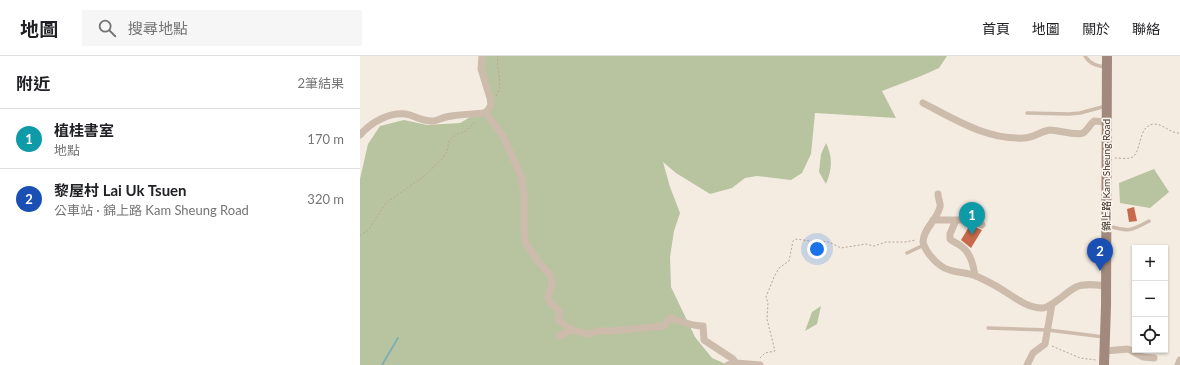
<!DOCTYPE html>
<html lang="zh-TW">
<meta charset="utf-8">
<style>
body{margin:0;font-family:Lato,"Noto Sans TC",sans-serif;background:#f6f6f6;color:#202124}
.controls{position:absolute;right:12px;bottom:12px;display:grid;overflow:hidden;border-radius:0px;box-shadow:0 1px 3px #0004}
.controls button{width:36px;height:36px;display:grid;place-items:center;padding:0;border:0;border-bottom:1px solid #e0e0e0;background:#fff;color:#202124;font:20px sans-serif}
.you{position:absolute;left:457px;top:193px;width:14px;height:14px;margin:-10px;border:3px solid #fff;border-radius:50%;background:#1a73e8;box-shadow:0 0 0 6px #1a73e833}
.badge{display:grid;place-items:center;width:26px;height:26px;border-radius:50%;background:#1f5a5e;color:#fff;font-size:13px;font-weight:700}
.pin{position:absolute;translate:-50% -33px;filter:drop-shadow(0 1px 2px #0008)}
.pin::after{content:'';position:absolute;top:21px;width:14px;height:12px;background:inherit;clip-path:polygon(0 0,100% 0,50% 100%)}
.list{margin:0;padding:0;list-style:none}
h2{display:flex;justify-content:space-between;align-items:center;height:52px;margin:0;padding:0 16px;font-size:17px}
h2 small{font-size:13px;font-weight:400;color:#757577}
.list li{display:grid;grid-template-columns:26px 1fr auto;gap:12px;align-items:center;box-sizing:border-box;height:60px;padding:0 16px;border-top:1px solid #e0e0e0}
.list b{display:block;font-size:15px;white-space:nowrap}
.list p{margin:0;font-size:13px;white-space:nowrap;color:#757577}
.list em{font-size:13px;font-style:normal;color:#757577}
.icon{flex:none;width:22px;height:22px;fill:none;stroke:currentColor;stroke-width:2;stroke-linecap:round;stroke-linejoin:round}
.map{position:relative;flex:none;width:820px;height:309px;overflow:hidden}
header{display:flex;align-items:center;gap:24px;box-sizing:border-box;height:56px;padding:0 20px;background:#fff;border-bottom:1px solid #e0e0e0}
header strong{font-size:19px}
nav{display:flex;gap:22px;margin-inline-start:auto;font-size:14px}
.search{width:280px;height:36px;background:#f6f6f6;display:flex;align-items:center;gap:10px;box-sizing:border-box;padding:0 14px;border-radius:0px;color:#757577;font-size:15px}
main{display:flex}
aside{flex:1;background:#fff}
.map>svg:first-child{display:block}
</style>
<header>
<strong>地圖</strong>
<div class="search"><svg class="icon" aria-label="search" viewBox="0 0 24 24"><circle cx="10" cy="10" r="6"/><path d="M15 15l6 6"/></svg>搜尋地點</div>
<nav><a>首頁</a><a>地圖</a><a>關於</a><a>聯絡</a></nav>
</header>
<main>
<aside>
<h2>附近<small>2筆結果</small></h2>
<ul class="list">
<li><span class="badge" style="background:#0f9aa8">1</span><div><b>植桂書室</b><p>地點</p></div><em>170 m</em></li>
<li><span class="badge" style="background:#1a4fb4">2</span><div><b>黎屋村 Lai Uk Tsuen</b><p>公車站 · 錦上路 Kam Sheung Road</p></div><em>320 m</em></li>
</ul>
</aside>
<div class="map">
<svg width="820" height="309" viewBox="0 0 820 309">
<rect width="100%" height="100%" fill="#f4ebe1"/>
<path fill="#b8c4a0" d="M 124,0 L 587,0 L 579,12 L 561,20 L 522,35 L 536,62 L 455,57 L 451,98 L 442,117 L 431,124 L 397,120 L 385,122 L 372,132 L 350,138 L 316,117 L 303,106 L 310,131 L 320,157 L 314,175 L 310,201 L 311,231 L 335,281 L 352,302 L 368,309 L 0,309 L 0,123 L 8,88 L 20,70 L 44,64 L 67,69 L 100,67 L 129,50 L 123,5 Z
M 466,87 C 473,101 472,114 466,128 L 459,116 L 461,98 Z
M 794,113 L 809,136 L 790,152 L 760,147 L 759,127 Z
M 461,250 L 457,268 L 445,275 L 452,256 Z"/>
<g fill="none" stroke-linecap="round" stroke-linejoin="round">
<path stroke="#7fb0b2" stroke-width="2" d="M 22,309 L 38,282"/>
</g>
<path fill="#c8694b" d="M 774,151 L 777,165 L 769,166 L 767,153 Z
M 610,169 L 622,174 L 611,192 L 601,184 Z"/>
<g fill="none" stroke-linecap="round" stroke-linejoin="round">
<path stroke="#b9a596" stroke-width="1" stroke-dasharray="2 2" stroke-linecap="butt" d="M 136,40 C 145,25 135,15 138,0
M 755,102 C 759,102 766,103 770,102 C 783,99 776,70 794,68 C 804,68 811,78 820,77
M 0,180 L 8,174 L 26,147 L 64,120 L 80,105 L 87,96 L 89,85 L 97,78 L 106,75 L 116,65
M 692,290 L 720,302 L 736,304
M 400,302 L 405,297 L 415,295 L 407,263 L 408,247 L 406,241 L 414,221 L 419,212 L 429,205 L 433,185 L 436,183 L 450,185 L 459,185 L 469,186 L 481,192 L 506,188 L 514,190 L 526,186 L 545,186 L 556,184"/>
<path stroke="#cdbbac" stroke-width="3.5" d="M 725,0 C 730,8 737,10 746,11
M 667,57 L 709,58 L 720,57 L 746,50
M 749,170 C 769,176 771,175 789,165
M 547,197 L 564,189
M 628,272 L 688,274 L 744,281"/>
<path stroke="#cdbbac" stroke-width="7" d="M 122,0 L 121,13 L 130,42 L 131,49 L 126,57
M 563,47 C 594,63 627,84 664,82 C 673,82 681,75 690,74 C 698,74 716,80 723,77 C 728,74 730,68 734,65 L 746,66
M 0,79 C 11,66 32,54 50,59 C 58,62 65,66 74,65 C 78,64 82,62 86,61 C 99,58 113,58 126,57 L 143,80 L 161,120 L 164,140 L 164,172 L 165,186 L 179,207 L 190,218 L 192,227 L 188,242 L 190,246 L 200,256 L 198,264 L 211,274 L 229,278 L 238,275 L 251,275 L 304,270 L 310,262 C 321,265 331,270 343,270 L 344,284 L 373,303 L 376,307 L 400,309
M 578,138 C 578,143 581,147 580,151 C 577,164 563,173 563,186 C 565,195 574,205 581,210 C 592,218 605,215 616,220 C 625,224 633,228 641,233 C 654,241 667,252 682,252 C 691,252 706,236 716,231 C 725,227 736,229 746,230
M 573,164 L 612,164 L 622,169
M 596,164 L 590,178 L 590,183 C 593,186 597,187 601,190 C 611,197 613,209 615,219
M 199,280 L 211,274
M 745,295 L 768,293 L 783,301 L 794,302
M 368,309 L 376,307
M 667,309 L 673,297 L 685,288 L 692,248
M 818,309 L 820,304"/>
<path stroke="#a18a7d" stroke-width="10" d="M 744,309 L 746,250 L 747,0"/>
</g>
<g text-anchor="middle" stroke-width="3.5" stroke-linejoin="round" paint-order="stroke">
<g font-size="10" fill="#3b302b" stroke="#fbf5ee">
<text transform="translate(746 119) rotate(-90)" y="4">錦上路 Kam Sheung Road</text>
</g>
</g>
</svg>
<div class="controls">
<button>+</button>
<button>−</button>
<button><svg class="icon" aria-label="locate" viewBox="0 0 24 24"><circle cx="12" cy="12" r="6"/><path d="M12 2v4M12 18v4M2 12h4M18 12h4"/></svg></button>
</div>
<div class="you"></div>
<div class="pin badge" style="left:612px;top:179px;background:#0f9aa8">1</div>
<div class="pin badge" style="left:740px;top:215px;background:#1a4fb4">2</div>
</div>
</main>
